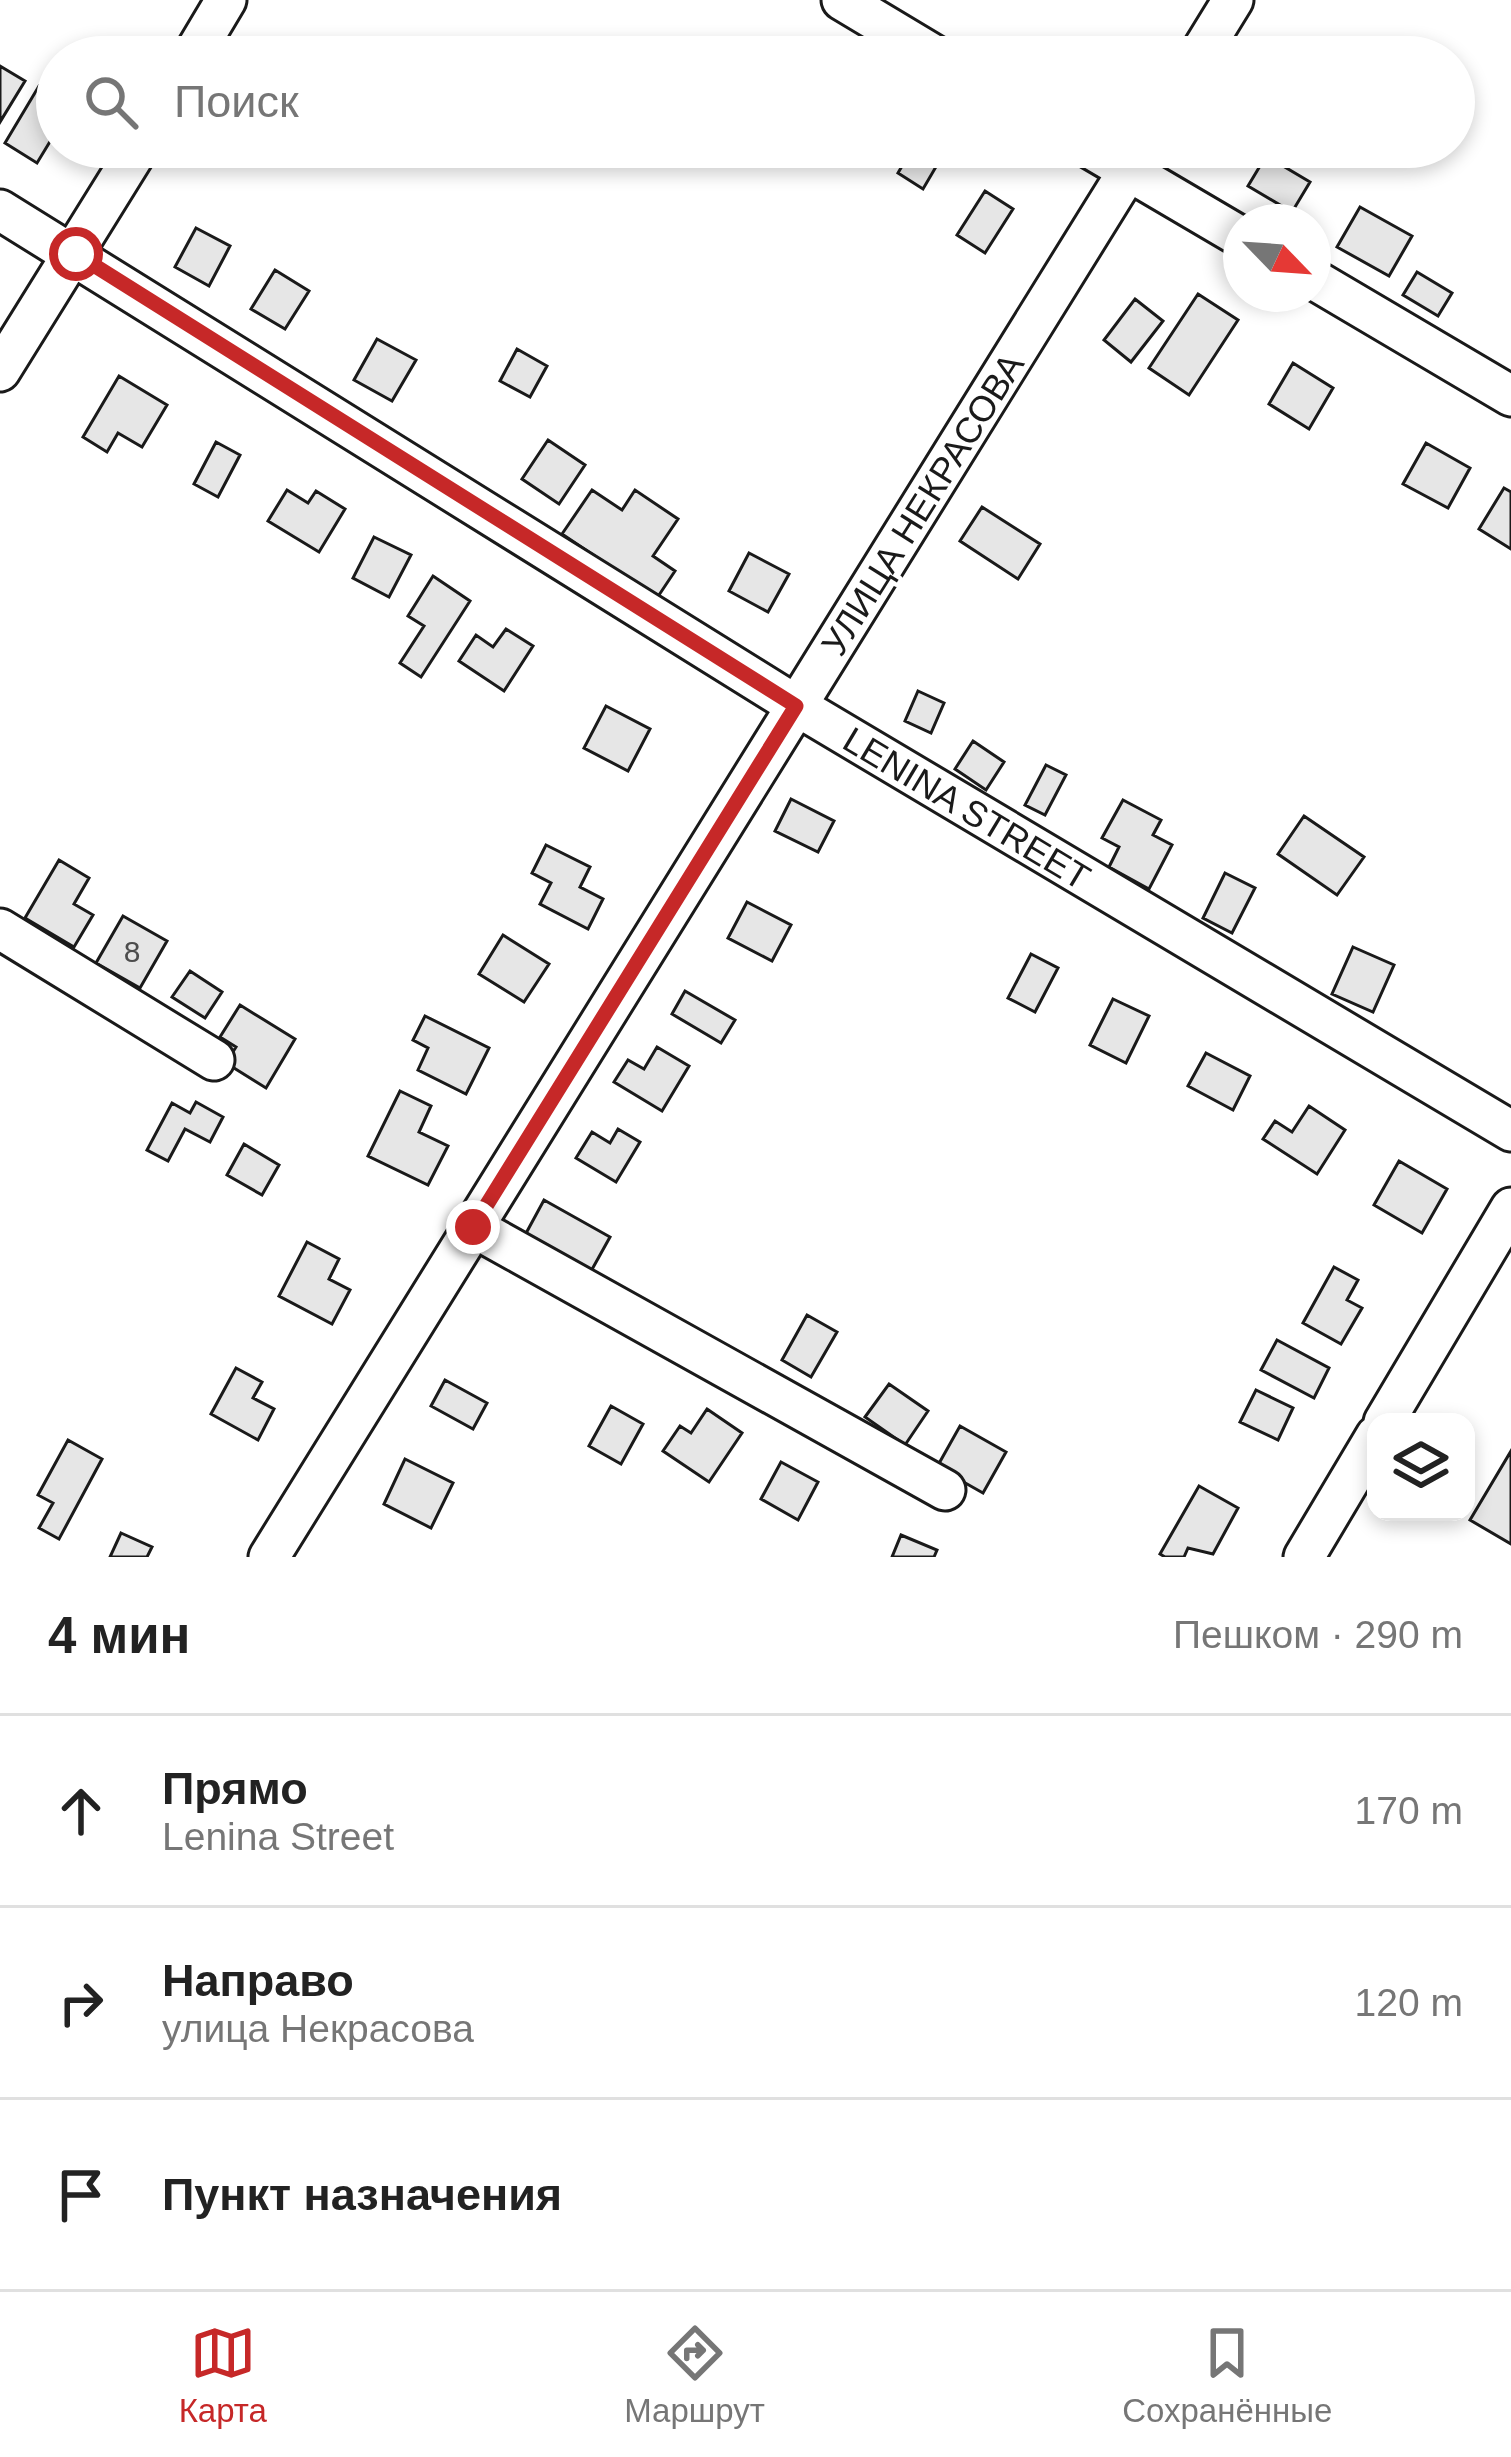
<!DOCTYPE html>
<html lang="ru">
<meta charset="utf-8">
<style>
body{margin:0;font-family:Helvetica,sans-serif;background:#f2f2f2;color:#222}
.controls{position:absolute;right:36px;bottom:36px;display:grid;overflow:hidden;border-radius:24px;box-shadow:0 6px 18px #0003}
.controls button{width:108px;height:108px;display:grid;place-items:center;padding:0;border:0;border-bottom:3px solid #e0e0e0;background:#fff;color:#222;font:60px sans-serif}
.compass{position:absolute;left:1223px;top:204px;width:108px;height:108px;border-radius:50%;background:#fff;box-shadow:0 6px 18px #0003;rotate:115deg}
.stop{position:absolute;width:36px;height:36px;margin:-27px;border:9px solid #c62828;border-radius:50%;background:#fff}
.stop.end{background:#c62828;border-color:#fff;box-shadow:0 3px 12px #0008}
.list{margin:0;padding:0;list-style:none}
h2{display:flex;justify-content:space-between;align-items:center;height:156px;margin:0;padding:0 48px;font-size:51px}
h2 small{font-size:39px;font-weight:400;color:#767676}
.list li{display:grid;grid-template-columns:78px 1fr auto;gap:36px;align-items:center;box-sizing:border-box;height:192px;padding:0 48px;border-top:3px solid #e0e0e0}
.list b{display:block;font-size:45px;white-space:nowrap}
.list p{margin:0;font-size:39px;white-space:nowrap;color:#767676}
.list em{font-size:39px;font-style:normal;color:#767676}
.icon{flex:none;width:66px;height:66px;fill:none;stroke:currentColor;stroke-width:2;stroke-linecap:round;stroke-linejoin:round}
.map{position:relative;flex:none;width:1511px;height:1557px;overflow:hidden}
.search{position:absolute;background:#fff;box-shadow:0 6px 18px #0003;left:36px;right:36px;top:36px;height:132px;display:flex;align-items:center;gap:30px;box-sizing:border-box;padding:0 42px;border-radius:66px;color:#767676;font-size:45px}
.sheet{height:732px;background:#fff}
nav{display:flex;justify-content:space-around;align-items:center;box-sizing:border-box;height:168px;border-top:3px solid #e0e0e0;background:#fff;font-size:33px;color:#767676}
nav a{display:grid;justify-items:center;gap:6px}
nav .on{color:#c62828}
.map>svg:first-child{display:block}
</style>
<div class="map">
<svg width="1511" height="1557" viewBox="0 0 1511 1557">
<rect width="100%" height="100%" fill="#fff"/>
<path fill="#e6e6e6" stroke="#1a1a1a" stroke-width="3" d="M 0,66 L 25,81 L 0,122 Z
M 39,86 L 57,96 L 57,130 L 37,163 L 5,143 Z
M 913,147 L 947,148 L 923,189 L 898,173 Z
M 1266,156 L 1310,182 L 1292,212 L 1248,186 Z
M 985,191 L 1013,209 L 985,253 L 957,235 Z
M 1360,207 L 1412,236 L 1389,276 L 1337,247 Z
M 196,228 L 230,246 L 209,286 L 175,267 Z
M 275,270 L 309,291 L 285,329 L 251,309 Z
M 1417,272 L 1452,293 L 1438,316 L 1403,295 Z
M 1198,294 L 1238,320 L 1189,395 L 1149,368 Z
M 1135,299 L 1163,321 L 1131,362 L 1104,340 Z
M 377,339 L 416,360 L 392,401 L 354,380 Z
M 517,349 L 547,366 L 530,397 L 500,381 Z
M 1293,363 L 1333,388 L 1309,429 L 1269,404 Z
M 119,376 L 167,405 L 142,447 L 118,433 L 107,452 L 83,437 Z
M 548,440 L 585,465 L 559,504 L 522,479 Z
M 216,442 L 240,455 L 218,497 L 194,484 Z
M 1426,443 L 1470,468 L 1448,508 L 1403,484 Z
M 1504,488 L 1511,492 L 1511,549 L 1479,529 Z
M 287,490 L 308,503 L 316,491 L 345,509 L 319,552 L 268,521 Z
M 592,490 L 622,510 L 635,490 L 678,519 L 653,556 L 675,571 L 657,598 L 562,534 Z
M 982,507 L 1040,544 L 1018,579 L 960,541 Z
M 374,537 L 411,555 L 389,597 L 353,578 Z
M 749,553 L 789,574 L 768,612 L 729,591 Z
M 433,576 L 470,601 L 421,677 L 400,663 L 424,626 L 408,616 Z
M 506,629 L 533,646 L 504,691 L 459,661 L 476,635 L 493,647 Z
M 918,691 L 944,703 L 931,733 L 905,721 Z
M 606,706 L 650,729 L 628,771 L 584,748 Z
M 973,741 L 1004,762 L 986,790 L 955,769 Z
M 1046,765 L 1066,775 L 1045,815 L 1025,805 Z
M 791,799 L 834,821 L 818,852 L 775,831 Z
M 1123,800 L 1161,820 L 1153,835 L 1172,845 L 1149,889 L 1109,867 L 1119,847 L 1102,838 Z
M 1304,816 L 1364,857 L 1337,895 L 1278,854 Z
M 546,845 L 590,867 L 580,887 L 603,899 L 588,929 L 540,904 L 551,883 L 532,873 Z
M 59,860 L 89,878 L 74,904 L 93,915 L 74,947 L 25,918 Z
M 1225,873 L 1255,888 L 1232,933 L 1203,918 Z
M 747,902 L 791,925 L 772,961 L 728,938 Z
M 123,916 L 167,941 L 140,988 L 96,963 Z
M 503,935 L 549,964 L 524,1002 L 479,974 Z
M 1353,947 L 1394,965 L 1373,1012 L 1332,994 Z
M 1031,954 L 1058,968 L 1035,1012 L 1008,998 Z
M 190,971 L 222,992 L 205,1018 L 172,997 Z
M 685,991 L 735,1020 L 721,1043 L 672,1014 Z
M 1113,999 L 1149,1016 L 1126,1063 L 1090,1045 Z
M 240,1005 L 295,1039 L 266,1088 L 226,1063 L 236,1047 L 220,1037 Z
M 425,1016 L 489,1048 L 466,1094 L 418,1070 L 428,1048 L 413,1040 Z
M 657,1047 L 689,1066 L 662,1111 L 614,1082 L 628,1060 L 644,1069 Z
M 1206,1053 L 1250,1076 L 1233,1110 L 1188,1086 Z
M 400,1091 L 431,1106 L 419,1132 L 448,1146 L 428,1185 L 368,1156 Z
M 196,1102 L 223,1117 L 210,1142 L 185,1129 L 168,1161 L 147,1150 L 172,1103 L 190,1113 Z
M 1309,1106 L 1345,1130 L 1317,1174 L 1263,1139 L 1275,1121 L 1292,1132 Z
M 618,1129 L 640,1142 L 616,1182 L 576,1158 L 592,1132 L 610,1143 Z
M 244,1144 L 279,1165 L 262,1195 L 227,1175 Z
M 1399,1161 L 1447,1189 L 1422,1233 L 1374,1205 Z
M 544,1200 L 610,1237 L 590,1273 L 524,1237 Z
M 307,1242 L 339,1259 L 329,1279 L 350,1290 L 332,1324 L 279,1296 Z
M 1334,1267 L 1358,1280 L 1347,1300 L 1362,1308 L 1341,1344 L 1303,1323 Z
M 807,1315 L 837,1332 L 811,1377 L 782,1360 Z
M 1277,1340 L 1329,1368 L 1314,1398 L 1261,1370 Z
M 236,1368 L 262,1382 L 253,1398 L 274,1409 L 258,1440 L 211,1414 Z
M 445,1380 L 487,1403 L 473,1429 L 431,1406 Z
M 889,1384 L 928,1411 L 905,1445 L 865,1417 Z
M 1256,1390 L 1293,1408 L 1278,1440 L 1240,1422 Z
M 611,1406 L 643,1424 L 621,1464 L 589,1446 Z
M 707,1409 L 742,1433 L 709,1482 L 663,1451 L 680,1426 L 691,1433 Z
M 960,1426 L 1006,1452 L 983,1493 L 937,1467 Z
M 68,1440 L 102,1459 L 59,1539 L 39,1528 L 53,1503 L 38,1495 Z
M 1511,1451 L 1511,1544 L 1470,1520 Z
M 405,1459 L 453,1483 L 431,1528 L 384,1504 Z
M 781,1462 L 818,1482 L 798,1520 L 761,1499 Z
M 1199,1486 L 1238,1508 L 1213,1554 L 1188,1548 L 1184,1557 L 1165,1557 L 1160,1554 Z
M 121,1533 L 152,1547 L 147,1557 L 110,1557 Z
M 901,1535 L 937,1550 L 934,1557 L 892,1557 Z"/>
<g fill="none" stroke-linecap="round" stroke-linejoin="round">
<defs>
<path id="minor" d="M 842,0 L 937,57
M 192,57 L 226,0
M 1198,57 L 1233,0
M 1088,147 L 1241,237
M 0,210 L 797,706 L 1511,1131
M 1313,279 L 1511,396
M 0,371 L 139,147
M 0,929 L 214,1060
M 473,1227 L 945,1490
M 1384,1422 L 1511,1208
M 269,1557 L 1143,147
M 1304,1557 L 1376,1436"/>
</defs>
<use href="#minor" stroke="#1a1a1a" stroke-width="45"/>
<use href="#minor" stroke="#fff" stroke-width="39"/>
</g>
<g fill="none" stroke-linecap="round" stroke-linejoin="round">
<path stroke="#c62828" stroke-width="15" d="M 76,254 L 796,706 L 473,1227"/>
</g>
<g text-anchor="middle" stroke-width="9" stroke-linejoin="round" paint-order="stroke">
<g font-size="30" fill="#4d4d4d">
<text x="132" y="962">8</text>
</g>
<g font-size="36" fill="#1a1a1a" stroke="#fff">
<text transform="translate(922 504) rotate(-58)" y="13">УЛИЦА НЕКРАСОВА</text>
<text transform="translate(967 808) rotate(31)" y="13">LENINA STREET</text>
</g>
</g>
</svg>
<div class="controls">
<button><svg class="icon" aria-label="layers" viewBox="0 0 24 24"><path d="M12 4l9 5-9 5-9-5zM3 14l9 5 9-5"/></svg></button>
</div>
<svg class="compass" viewBox="-18 -18 36 36"><path d="M0-13l5 13h-10z" fill="#e53935"/><path d="M0 13l5-13h-10z" fill="#767676"/></svg>
<div class="stop" style="left:76px;top:254px"></div>
<div class="stop end" style="left:473px;top:1227px"></div>
<div class="search"><svg class="icon" aria-label="search" viewBox="0 0 24 24"><circle cx="10" cy="10" r="6"/><path d="M15 15l6 6"/></svg>Поиск</div>
</div>
<section class="sheet">
<h2>4 мин<small>Пешком · 290 m</small></h2>
<ul class="list">
<li><svg class="icon" aria-label="ahead" viewBox="0 0 24 24"><path d="M12 20V5M6 11l6-6 6 6"/></svg><div><b>Прямо</b><p>Lenina Street</p></div><em>170 m</em></li>
<li><svg class="icon" aria-label="right" viewBox="0 0 24 24"><path d="M7 20v-9h11M14 6l5 5-5 5"/></svg><div><b>Направо</b><p>улица Некрасова</p></div><em>120 m</em></li>
<li><svg class="icon" aria-label="arrive" viewBox="0 0 24 24"><path d="M6 21V4h12l-3 4 3 4H6"/></svg><div><b>Пункт назначения</b></div></li>
</ul>
</section>
<nav>
<a class="on"><svg class="icon" aria-label="map" viewBox="0 0 24 24"><path d="M3 6l6-2 6 2 6-2v14l-6 2-6-2-6 2zM9 4v14M15 6v14"/></svg>Карта</a>
<a><svg class="icon" aria-label="directions" viewBox="0 0 24 24"><path d="M12 3l9 9-9 9-9-9zM9 14v-3h6M13 9l2 2-2 2"/></svg>Маршрут</a>
<a><svg class="icon" aria-label="saved" viewBox="0 0 24 24"><path d="M7 4h10v16l-5-4-5 4z"/></svg>Сохранённые</a>
</nav>
